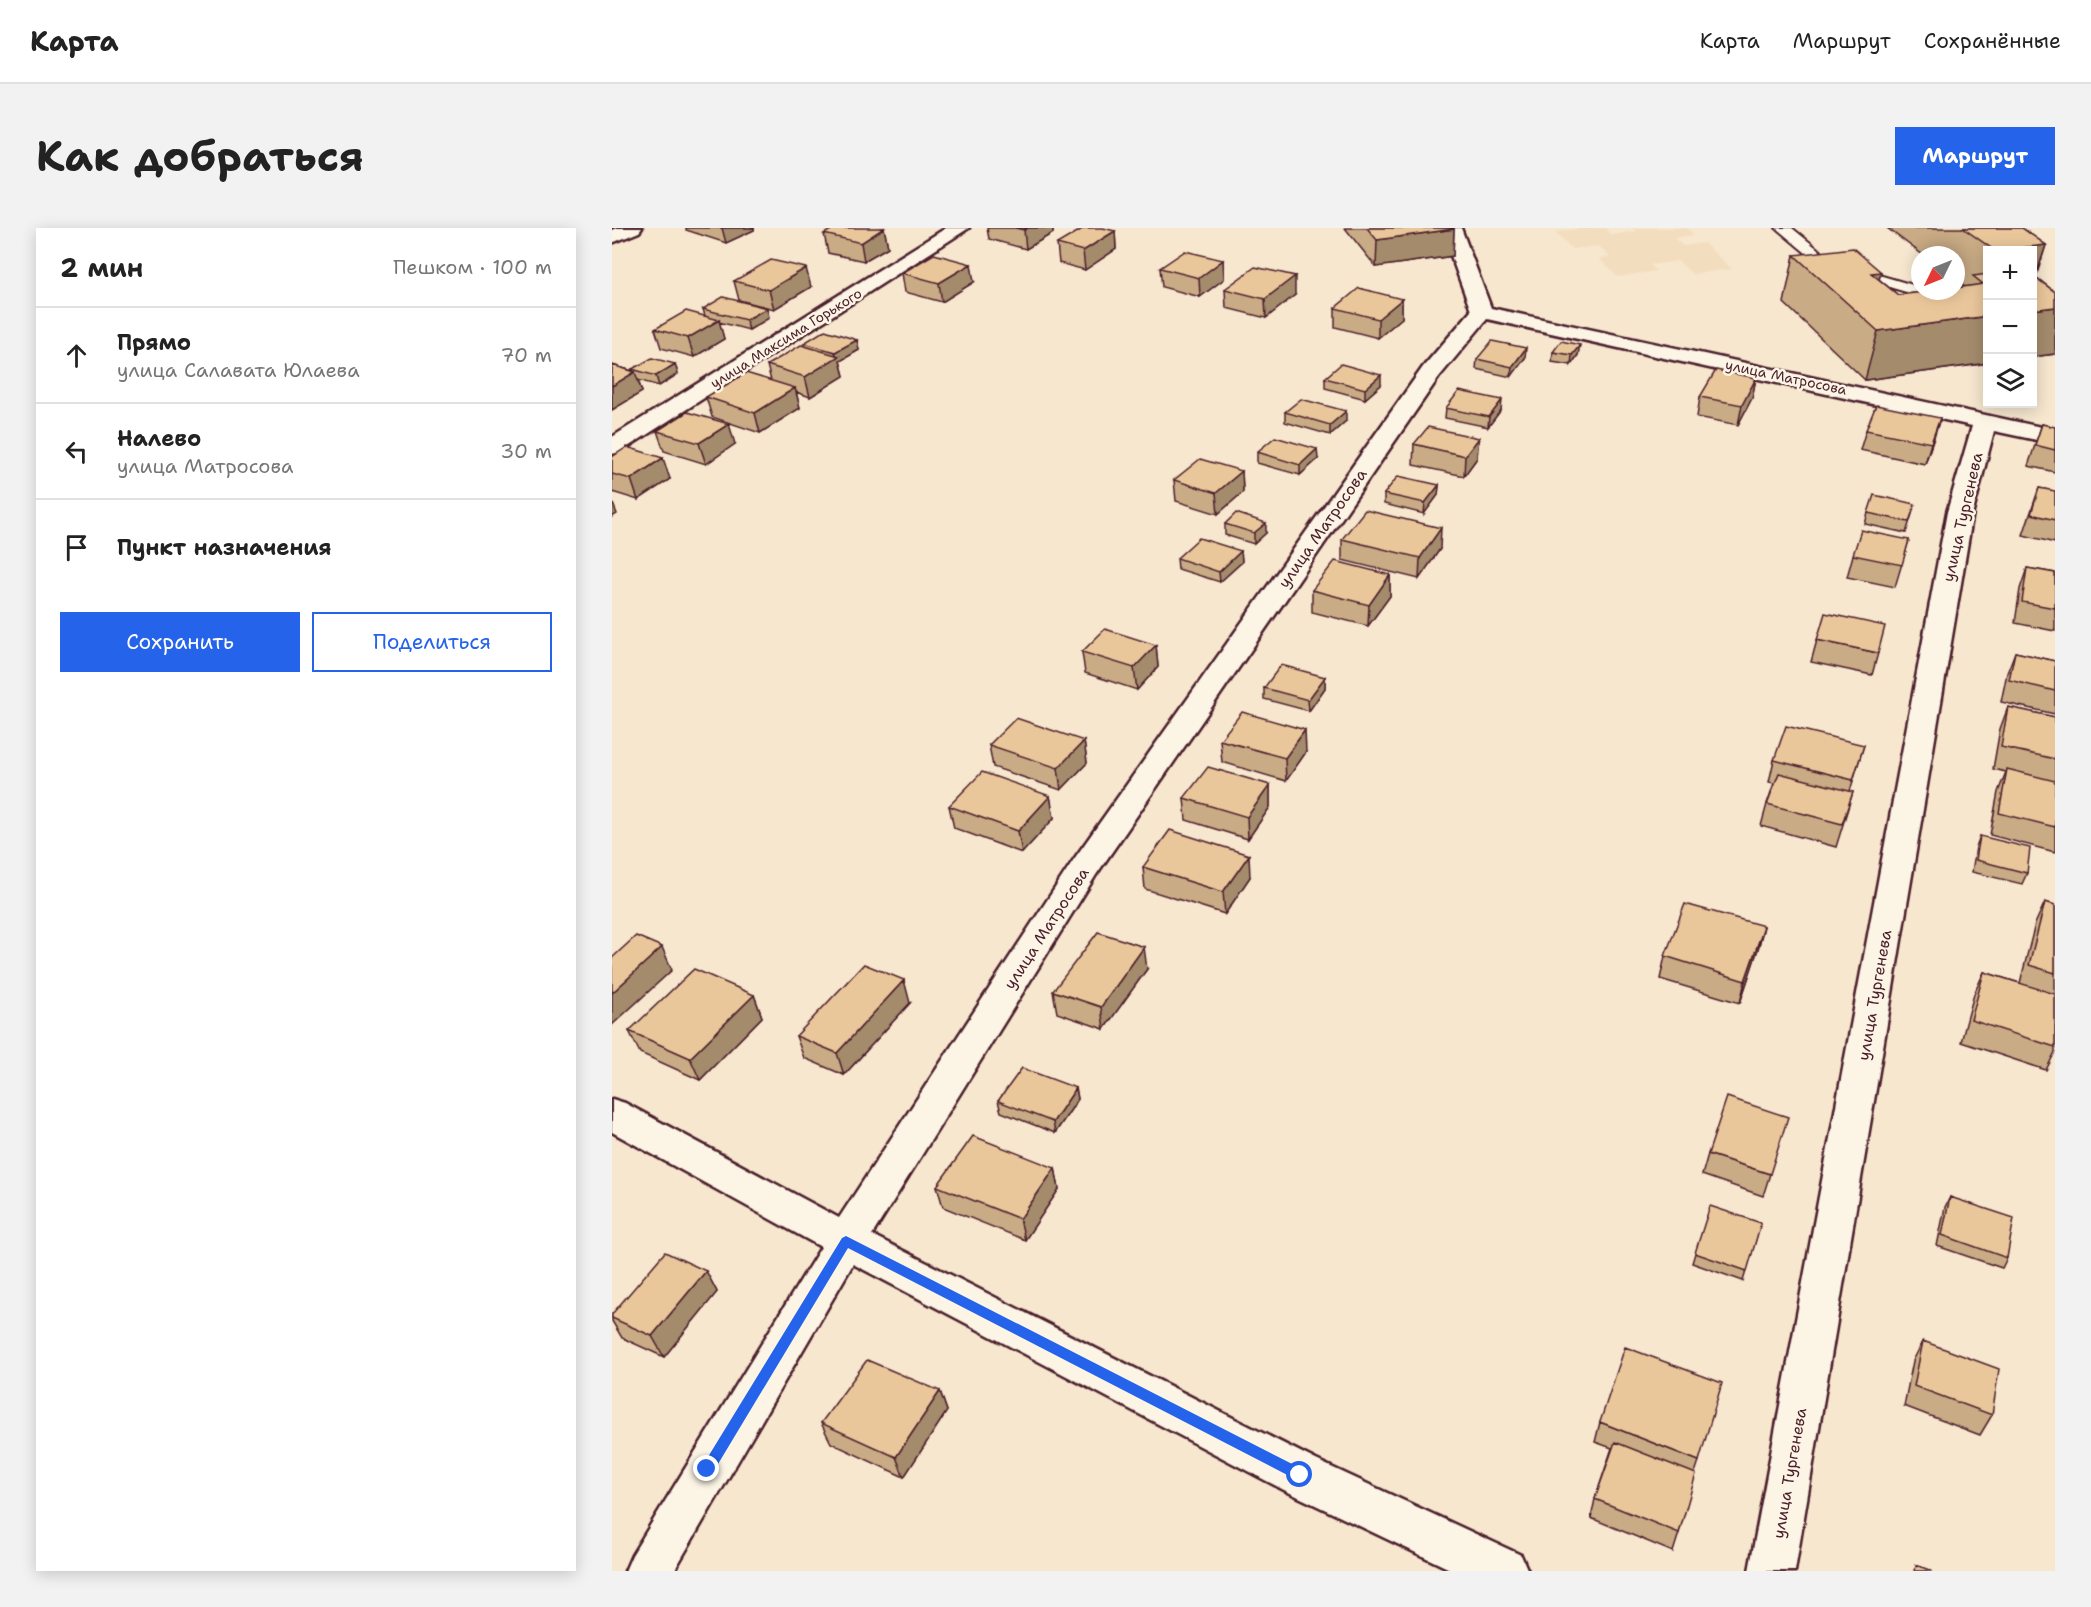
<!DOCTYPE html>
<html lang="ru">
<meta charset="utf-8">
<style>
body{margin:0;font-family:"Shantell Sans",sans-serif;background:#f2f2f2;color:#222}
.controls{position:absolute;right:18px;top:18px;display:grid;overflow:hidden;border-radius:0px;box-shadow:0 3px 15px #0003}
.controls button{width:54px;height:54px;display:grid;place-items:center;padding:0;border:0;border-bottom:2px solid #e0e0e0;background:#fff;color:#222;font:30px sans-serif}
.compass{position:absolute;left:1299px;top:18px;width:54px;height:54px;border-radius:50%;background:#fff;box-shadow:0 3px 15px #0003;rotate:227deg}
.stop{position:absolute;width:18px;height:18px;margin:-14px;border:4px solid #2563eb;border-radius:50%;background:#fff}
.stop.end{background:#2563eb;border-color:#fff;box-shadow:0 2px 6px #0008}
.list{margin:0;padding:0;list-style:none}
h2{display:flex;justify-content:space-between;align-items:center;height:78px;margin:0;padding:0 24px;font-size:26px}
h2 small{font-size:20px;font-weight:400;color:#767676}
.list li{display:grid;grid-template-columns:39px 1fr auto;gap:18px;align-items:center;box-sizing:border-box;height:96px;padding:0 24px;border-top:2px solid #e0e0e0}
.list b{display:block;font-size:22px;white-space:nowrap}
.list p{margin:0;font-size:20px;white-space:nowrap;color:#767676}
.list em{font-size:20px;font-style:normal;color:#767676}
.actions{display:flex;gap:12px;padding:18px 24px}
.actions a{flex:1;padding:14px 0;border:2px solid #2563eb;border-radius:0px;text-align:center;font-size:21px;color:#2563eb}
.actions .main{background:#2563eb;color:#fff}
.icon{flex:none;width:33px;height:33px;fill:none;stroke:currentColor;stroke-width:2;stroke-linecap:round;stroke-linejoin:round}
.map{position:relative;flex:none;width:1443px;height:1343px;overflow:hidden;border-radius:0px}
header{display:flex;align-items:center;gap:36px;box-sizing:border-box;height:84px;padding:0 30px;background:#fff;border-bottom:2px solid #e0e0e0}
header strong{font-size:28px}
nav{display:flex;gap:33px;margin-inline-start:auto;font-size:21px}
.intro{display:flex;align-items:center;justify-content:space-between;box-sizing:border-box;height:144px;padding:0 36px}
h1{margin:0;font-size:42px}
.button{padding:15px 27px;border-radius:0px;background:#2563eb;color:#fff;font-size:21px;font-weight:700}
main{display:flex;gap:36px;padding:0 36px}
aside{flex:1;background:#fff;border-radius:0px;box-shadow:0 3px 15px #0003}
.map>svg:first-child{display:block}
</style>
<header>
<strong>Карта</strong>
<nav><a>Карта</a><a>Маршрут</a><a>Сохранённые</a></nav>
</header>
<div class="intro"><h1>Как добраться</h1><a class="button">Маршрут</a></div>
<main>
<aside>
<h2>2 мин<small>Пешком · 100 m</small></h2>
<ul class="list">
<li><svg class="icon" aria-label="ahead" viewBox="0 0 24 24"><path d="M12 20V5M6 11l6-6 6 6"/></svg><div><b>Прямо</b><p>улица Салавата Юлаева</p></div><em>70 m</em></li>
<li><svg class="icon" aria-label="left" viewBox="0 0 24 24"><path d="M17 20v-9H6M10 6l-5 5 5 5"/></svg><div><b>Налево</b><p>улица Матросова</p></div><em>30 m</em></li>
<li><svg class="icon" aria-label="arrive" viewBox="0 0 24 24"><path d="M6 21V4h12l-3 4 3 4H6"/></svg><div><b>Пункт назначения</b></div></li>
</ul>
<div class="actions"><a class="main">Сохранить</a><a>Поделиться</a></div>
</aside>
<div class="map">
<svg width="1443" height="1343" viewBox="0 0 1443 1343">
<rect width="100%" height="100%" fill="#f7e7cf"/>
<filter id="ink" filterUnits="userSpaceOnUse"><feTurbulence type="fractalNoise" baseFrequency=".0167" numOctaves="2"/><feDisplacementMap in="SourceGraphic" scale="12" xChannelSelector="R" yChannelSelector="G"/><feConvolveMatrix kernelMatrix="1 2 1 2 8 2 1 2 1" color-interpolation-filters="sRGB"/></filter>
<g filter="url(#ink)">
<path fill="#f3ddbf" d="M 972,0 L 993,0 L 1000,7 L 1024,3 L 1021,0 L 1075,0 L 1082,7 L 1062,10 L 1071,18 L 1092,15 L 1120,41 L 1080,46 L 1066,33 L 1038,37 L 1044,43 L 1005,49 L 987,30 L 998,29 L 987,18 L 960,21 L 943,4 Z"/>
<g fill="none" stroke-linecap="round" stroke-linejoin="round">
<defs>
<path id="lane" d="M 1164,0 L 1180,0 L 1222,34 L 1308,59 L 1308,63 C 1330,63 1345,70 1363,83 L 1376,80 L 1376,90 L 1355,91 L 1332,75 L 1212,40 Z"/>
<path id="street" d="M 4,0 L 30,0 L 27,4 L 0,15 L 0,2 Z
M 334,0 L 357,0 L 8,224 L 0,226 L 0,209 Z
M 829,0 L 849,0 L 879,80 L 1443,202 L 1443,216 L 1382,203 L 1361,284 L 1183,1343 L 1137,1343 L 1335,284 L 1360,198 L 875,91 L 827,149 L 484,647 L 260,1007 L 704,1232 L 909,1327 L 916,1343 L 842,1343 L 672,1262 L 241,1036 L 62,1343 L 13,1343 L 20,1327 L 209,1019 L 0,904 L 0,871 L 13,875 L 227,990 L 462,631 L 811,139 L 859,83 Z"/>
</defs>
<use href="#lane" stroke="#4a1f2b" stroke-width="4"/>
<use href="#street" stroke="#4a1f2b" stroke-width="5"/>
<use href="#lane" fill="#fcf5e5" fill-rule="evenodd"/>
<use href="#street" fill="#fcf5e5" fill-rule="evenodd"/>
</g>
<path fill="#c9ab85" stroke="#4a1f2b" stroke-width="1.5" d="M 74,0 L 142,0 L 142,2 L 114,15 L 74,2 Z
M 272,0 L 276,19 L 252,33 L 216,25 L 212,6 Z
M 375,0 L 441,0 L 441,5 L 414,21 L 377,11 Z
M 733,0 L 842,0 L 841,28 L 764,39 Z
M 1275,0 L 1410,0 L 1434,17 L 1424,49 L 1443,64 L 1443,126 L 1420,129 L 1420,22 L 1376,22 L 1376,135 L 1253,152 L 1172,75 L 1182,27 L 1269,44 L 1267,51 L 1286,67 L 1353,59 L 1344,52 L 1344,27 L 1311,27 Z
M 503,3 L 504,21 L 473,42 L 447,35 L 445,16 Z
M 611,32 L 612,51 L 588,69 L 550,59 L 548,40 Z
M 290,45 L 362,54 L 330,74 L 293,64 Z
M 122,53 L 199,59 L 162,81 L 127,72 Z
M 613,61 L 683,67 L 654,90 L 614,80 Z
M 790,71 L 790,90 L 766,110 L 723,99 L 723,80 Z
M 155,80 L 157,90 L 137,102 L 107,94 L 112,111 L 82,129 L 49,120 L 43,101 L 93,88 L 91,81 Z
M 245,112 L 247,122 L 228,133 L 232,148 L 198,169 L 184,164 L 188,180 L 148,205 L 100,189 L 94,169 L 159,153 L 155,137 L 192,117 L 192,115 Z
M 941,124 L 966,127 L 959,137 L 940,134 Z
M 913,130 L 899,149 L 864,141 L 865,131 Z
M 63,136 L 66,146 L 47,158 L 26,152 L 30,164 L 0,182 L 0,137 L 21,143 L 20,141 Z
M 713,150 L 769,157 L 753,171 L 713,160 Z
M 1144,150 L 1140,170 L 1126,197 L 1085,189 L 1088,169 Z
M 834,180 L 889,182 L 876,199 L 833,190 Z
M 673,184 L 734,193 L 718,207 L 673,194 Z
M 1328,190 L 1313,236 L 1248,222 L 1254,202 Z
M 1430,196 L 1443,199 L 1443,244 L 1416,238 Z
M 45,203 L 123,216 L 94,236 L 52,223 Z
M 802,216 L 865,230 L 852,248 L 801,237 Z
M 645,224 L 706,231 L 688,247 L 645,235 Z
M 0,229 L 58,251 L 26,272 L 0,264 Z
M 630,243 L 631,264 L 606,286 L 564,273 L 562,252 Z
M 827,257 L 826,267 L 812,286 L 772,276 L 772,266 Z
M 1427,260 L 1443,263 L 1443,315 L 1411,307 Z
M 1256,285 L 1300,286 L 1294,305 L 1253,296 Z
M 613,296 L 654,305 L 642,316 L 613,307 Z
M 730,311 L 828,321 L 807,351 L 730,332 Z
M 1297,312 L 1283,359 L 1235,349 L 1241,327 Z
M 629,323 L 630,334 L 608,354 L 566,341 L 565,330 Z
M 1415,340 L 1443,345 L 1443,403 L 1403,395 L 1408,361 Z
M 778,347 L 778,368 L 756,398 L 700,384 L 700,362 Z
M 1205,412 L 1266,425 L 1260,447 L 1199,434 Z
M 544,417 L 546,439 L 525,462 L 473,445 L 470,424 Z
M 1403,424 L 1443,433 L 1443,486 L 1389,474 L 1395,445 Z
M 713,449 L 713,460 L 697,483 L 652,471 L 652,460 Z
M 1396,479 L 1443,489 L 1443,624 L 1378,607 L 1386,564 L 1394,544 L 1381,541 L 1388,501 Z
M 608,512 L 694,524 L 674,553 L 610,534 Z
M 472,513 L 475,535 L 449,562 L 381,539 L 377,517 Z
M 1252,517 L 1238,563 L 1241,564 L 1224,619 L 1149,598 L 1155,576 L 1162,555 L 1157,554 L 1162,532 Z
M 658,557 L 658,579 L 636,611 L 574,592 L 572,570 Z
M 438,568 L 442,590 L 410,625 L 342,600 L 337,578 Z
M 1368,608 L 1415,645 L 1410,656 L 1360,644 L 1364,619 Z
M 531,639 L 638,649 L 613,686 L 533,661 Z
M 1433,674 L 1443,677 L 1443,824 L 1434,842 L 1349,814 L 1362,766 L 1372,744 L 1408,755 L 1423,696 Z
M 1152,698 L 1146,721 L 1128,775 L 1048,751 L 1053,728 Z
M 535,741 L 492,801 L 445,785 L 441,763 Z
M 142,767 L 150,789 L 88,852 L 28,825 L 17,803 Z
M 298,775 L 232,847 L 192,830 L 184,808 Z
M 464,860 L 466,871 L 443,905 L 389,884 L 386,873 Z
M 1096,926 L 1158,946 L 1151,968 L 1090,947 Z
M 443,940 L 447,961 L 413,1012 L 331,979 L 325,958 Z
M 1338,969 L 1395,1030 L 1390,1040 L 1325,1018 L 1333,979 Z
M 1149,995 L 1131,1053 L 1080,1035 L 1083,1025 Z
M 94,1043 L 105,1064 L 52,1129 L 10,1110 L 0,1093 L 0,1086 Z
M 1311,1113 L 1380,1187 L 1368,1207 L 1292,1178 L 1301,1133 Z
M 328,1163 L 335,1183 L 292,1249 L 219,1215 L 209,1195 Z
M 988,1194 L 1087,1233 L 1083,1245 L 1067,1305 L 1061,1324 L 979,1290 L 983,1271 L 1000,1220 L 983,1214 Z"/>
<path fill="#a48b6c" stroke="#4a1f2b" stroke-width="1.5" d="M 110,0 L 142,0 L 142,2 L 114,15 Z
M 272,0 L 276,19 L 252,33 L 249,15 Z
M 416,0 L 441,0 L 441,5 L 414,21 L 412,2 Z
M 842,1 L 841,28 L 764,39 L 765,12 Z
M 503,3 L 504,21 L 473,42 L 471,23 Z
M 1434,17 L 1420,60 L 1420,22 L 1392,22 Z
M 611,32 L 612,51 L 588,69 L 587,50 Z
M 359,36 L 362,54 L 330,74 L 327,55 Z
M 194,40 L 199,59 L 162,81 L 157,62 Z
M 1269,44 L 1257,92 L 1259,45 Z
M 683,48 L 683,67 L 654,90 L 653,71 Z
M 790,71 L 790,90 L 766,110 L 766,91 Z
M 1443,79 L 1443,126 L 1420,129 L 1420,82 Z
M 155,80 L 157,90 L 137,102 L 134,92 Z
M 1376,88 L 1376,135 L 1253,152 L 1266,103 Z
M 107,92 L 112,111 L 82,129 L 76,110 Z
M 245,112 L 247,122 L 228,133 L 232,148 L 198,169 L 193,149 L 225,129 L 223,124 Z
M 968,117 L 966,127 L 959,137 L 960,127 Z
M 914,120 L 913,130 L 899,149 L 900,139 Z
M 63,136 L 66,146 L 47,158 L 44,148 Z
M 23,144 L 30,164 L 0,182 L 0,158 Z
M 769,147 L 769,157 L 753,171 L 753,161 Z
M 1144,150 L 1140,170 L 1126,197 L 1130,177 Z
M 183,160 L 188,180 L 148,205 L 143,185 Z
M 890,172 L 889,182 L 876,199 L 877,189 Z
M 734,183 L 734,193 L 718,207 L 718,197 Z
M 1328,190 L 1322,210 L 1313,236 L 1319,215 Z
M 117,196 L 123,216 L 94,236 L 87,215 Z
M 867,210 L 865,230 L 852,248 L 853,228 Z
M 705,221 L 706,231 L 688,247 L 688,237 Z
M 51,230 L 58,251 L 26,272 L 19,251 Z
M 630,243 L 631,264 L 606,286 L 604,265 Z
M 827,257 L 826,267 L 812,286 L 813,275 Z
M 0,273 L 5,286 L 0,289 Z
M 654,295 L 654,305 L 642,316 L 642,305 Z
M 829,300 L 828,321 L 807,351 L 808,330 Z
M 629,323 L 630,334 L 608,354 L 607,344 Z
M 778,347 L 778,368 L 756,398 L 757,377 Z
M 544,417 L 546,439 L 525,462 L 522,440 Z
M 713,449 L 713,460 L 697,483 L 696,472 Z
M 693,502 L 694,524 L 674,553 L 673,530 Z
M 472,513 L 475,535 L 449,562 L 446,540 Z
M 658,557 L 658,579 L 636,611 L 635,589 Z
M 438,568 L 442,590 L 410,625 L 406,603 Z
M 637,627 L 638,649 L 613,686 L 611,664 Z
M 1152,698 L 1146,721 L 1128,775 L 1133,753 Z
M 50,719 L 60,742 L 0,797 L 0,765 Z
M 532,719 L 535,741 L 492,801 L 489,779 Z
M 292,752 L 298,775 L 232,847 L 225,825 Z
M 142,767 L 150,789 L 88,852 L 78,830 Z
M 464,860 L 466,871 L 443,905 L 441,894 Z
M 443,940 L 447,961 L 413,1012 L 408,991 Z
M 94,1043 L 105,1064 L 52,1129 L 40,1108 Z
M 328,1163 L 335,1183 L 292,1249 L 284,1229 Z"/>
<path fill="#eac79b" stroke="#4a1f2b" stroke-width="1.5" d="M 222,0 L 272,0 L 249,15 L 212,6 Z
M 403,0 L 416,0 L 412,2 Z
M 472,0 L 491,0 L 503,3 L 471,23 L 445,16 Z
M 755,0 L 842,0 L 842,1 L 765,12 Z
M 1351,0 L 1410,0 L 1434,17 L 1392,22 L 1382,22 Z
M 1241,20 L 1269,44 L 1259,45 L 1286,67 L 1320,63 L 1344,63 L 1344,60 L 1371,56 L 1361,48 L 1376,46 L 1376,88 L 1266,103 L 1182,27 Z
M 573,23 L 611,32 L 587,50 L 548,40 Z
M 322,26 L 359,36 L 327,55 L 290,45 Z
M 159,32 L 194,40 L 157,62 L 122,53 Z
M 643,39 L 683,48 L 653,71 L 613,61 Z
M 1420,47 L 1443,64 L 1443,79 L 1420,82 Z
M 747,60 L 790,71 L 766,91 L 723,80 Z
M 111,69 L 155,80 L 134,92 L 91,81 Z
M 74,83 L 107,92 L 76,110 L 43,101 Z
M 213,102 L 245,112 L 223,124 L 192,115 Z
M 880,113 L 914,120 L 900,139 L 865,131 Z
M 949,113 L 968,117 L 960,127 L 941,124 Z
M 189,117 L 227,128 L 193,149 L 155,137 Z
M 40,130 L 63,136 L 44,148 L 20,141 Z
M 729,136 L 769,147 L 753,161 L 713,150 Z
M 0,137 L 23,144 L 0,158 Z
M 1104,142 L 1144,150 L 1130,177 L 1088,169 Z
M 134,145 L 183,160 L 143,185 L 94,169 Z
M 847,163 L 890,172 L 877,189 L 834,180 Z
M 689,171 L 734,183 L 718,197 L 673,184 Z
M 1264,177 L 1328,190 L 1319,215 L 1254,202 Z
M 75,184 L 117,196 L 87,215 L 45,203 Z
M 1430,196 L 1443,199 L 1443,222 L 1423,217 Z
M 816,199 L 867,210 L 853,228 L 802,216 Z
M 663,209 L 705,221 L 688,237 L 645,224 Z
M 15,219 L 51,230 L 19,251 L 0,246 L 0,229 Z
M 588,231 L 630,243 L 604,265 L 562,252 Z
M 786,248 L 827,257 L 813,275 L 772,266 Z
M 1427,260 L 1443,263 L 1443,292 L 1419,286 Z
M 1262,267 L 1303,276 L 1297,294 L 1256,285 Z
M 753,282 L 829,300 L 808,330 L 730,311 Z
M 624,285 L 654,295 L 642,305 L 613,296 Z
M 1249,302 L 1297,312 L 1290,337 L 1241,327 Z
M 587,310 L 629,323 L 607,344 L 565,330 Z
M 723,333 L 778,347 L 757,377 L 700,362 Z
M 1415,340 L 1443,345 L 1443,380 L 1410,374 Z
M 1213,385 L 1273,398 L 1266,425 L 1205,412 Z
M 493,401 L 544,417 L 522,440 L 470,424 Z
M 1403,424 L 1443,433 L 1443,463 L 1397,452 Z
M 669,437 L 713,449 L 696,472 L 652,460 Z
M 1396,479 L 1443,489 L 1443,531 L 1389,519 Z
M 630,484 L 693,502 L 673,530 L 608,512 Z
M 404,490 L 472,513 L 446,540 L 377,517 Z
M 1174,498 L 1252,517 L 1241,552 L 1162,532 Z
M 596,539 L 658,557 L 635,589 L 572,570 Z
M 1395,541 L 1443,553 L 1443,599 L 1387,585 Z
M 370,544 L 438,568 L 406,603 L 337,578 Z
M 1167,545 L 1241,564 L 1230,596 L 1155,576 Z
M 558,602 L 637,627 L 611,664 L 531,639 Z
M 1368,608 L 1418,620 L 1415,645 L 1364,632 Z
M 1433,674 L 1443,677 L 1443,745 L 1417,737 Z
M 1073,676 L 1152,698 L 1133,753 L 1053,728 Z
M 486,704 L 532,719 L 489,779 L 441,763 Z
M 24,708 L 50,719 L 0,765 L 0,730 Z
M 252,736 L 292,752 L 225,825 L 184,808 Z
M 82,741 L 142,767 L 78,830 L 17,803 Z
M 1372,744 L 1443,766 L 1443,819 L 1359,792 Z
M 410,840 L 464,860 L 441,894 L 386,873 Z
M 1115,869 L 1176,889 L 1158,946 L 1096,926 Z
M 361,908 L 443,940 L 408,991 L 325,958 Z
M 1338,969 L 1402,990 L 1395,1030 L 1330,1007 Z
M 1098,978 L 1149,995 L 1135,1043 L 1083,1025 Z
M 53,1024 L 94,1043 L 40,1108 L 0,1090 L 0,1086 Z
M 1311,1113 L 1387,1141 L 1380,1187 L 1302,1158 Z
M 1013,1119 L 1110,1155 L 1087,1233 L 988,1194 Z
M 255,1132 L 328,1163 L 284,1229 L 209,1195 Z
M 1003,1214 L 1084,1246 L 1067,1305 L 983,1271 Z
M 1304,1337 L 1320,1343 L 1303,1343 Z"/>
</g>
<path fill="#2563eb" d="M 234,1008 L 692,1242 L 692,1251 L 683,1251 L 236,1020 L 100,1246 L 91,1246 L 91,1237 L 230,1010 Z"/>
<g text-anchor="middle" stroke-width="5" stroke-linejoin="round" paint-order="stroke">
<g font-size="14" fill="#4a1f2b" stroke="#fcf5e5">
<text transform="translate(174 110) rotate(-32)" y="5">улица Максима Горького</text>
<text transform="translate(1174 149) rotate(12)" y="5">улица Матросова</text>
</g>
<g font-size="16" fill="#4a1f2b" stroke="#fcf5e5">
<text transform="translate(1350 289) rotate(-77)" y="6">улица Тургенева</text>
<text transform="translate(710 300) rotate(-55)" y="6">улица Матросова</text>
<text transform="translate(434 700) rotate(-57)" y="6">улица Матросова</text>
<text transform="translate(1262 767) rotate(-80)" y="6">улица Тургенева</text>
<text transform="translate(1177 1245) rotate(-80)" y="6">улица Тургенева</text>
</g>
</g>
</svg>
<div class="controls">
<button>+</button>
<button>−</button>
<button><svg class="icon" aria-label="layers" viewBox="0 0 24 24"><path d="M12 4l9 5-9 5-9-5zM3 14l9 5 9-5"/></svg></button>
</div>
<svg class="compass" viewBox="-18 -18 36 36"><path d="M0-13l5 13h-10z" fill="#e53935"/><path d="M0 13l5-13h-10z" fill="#767676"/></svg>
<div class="stop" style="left:688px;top:1247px"></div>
<div class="stop end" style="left:95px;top:1241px"></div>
</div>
</main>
